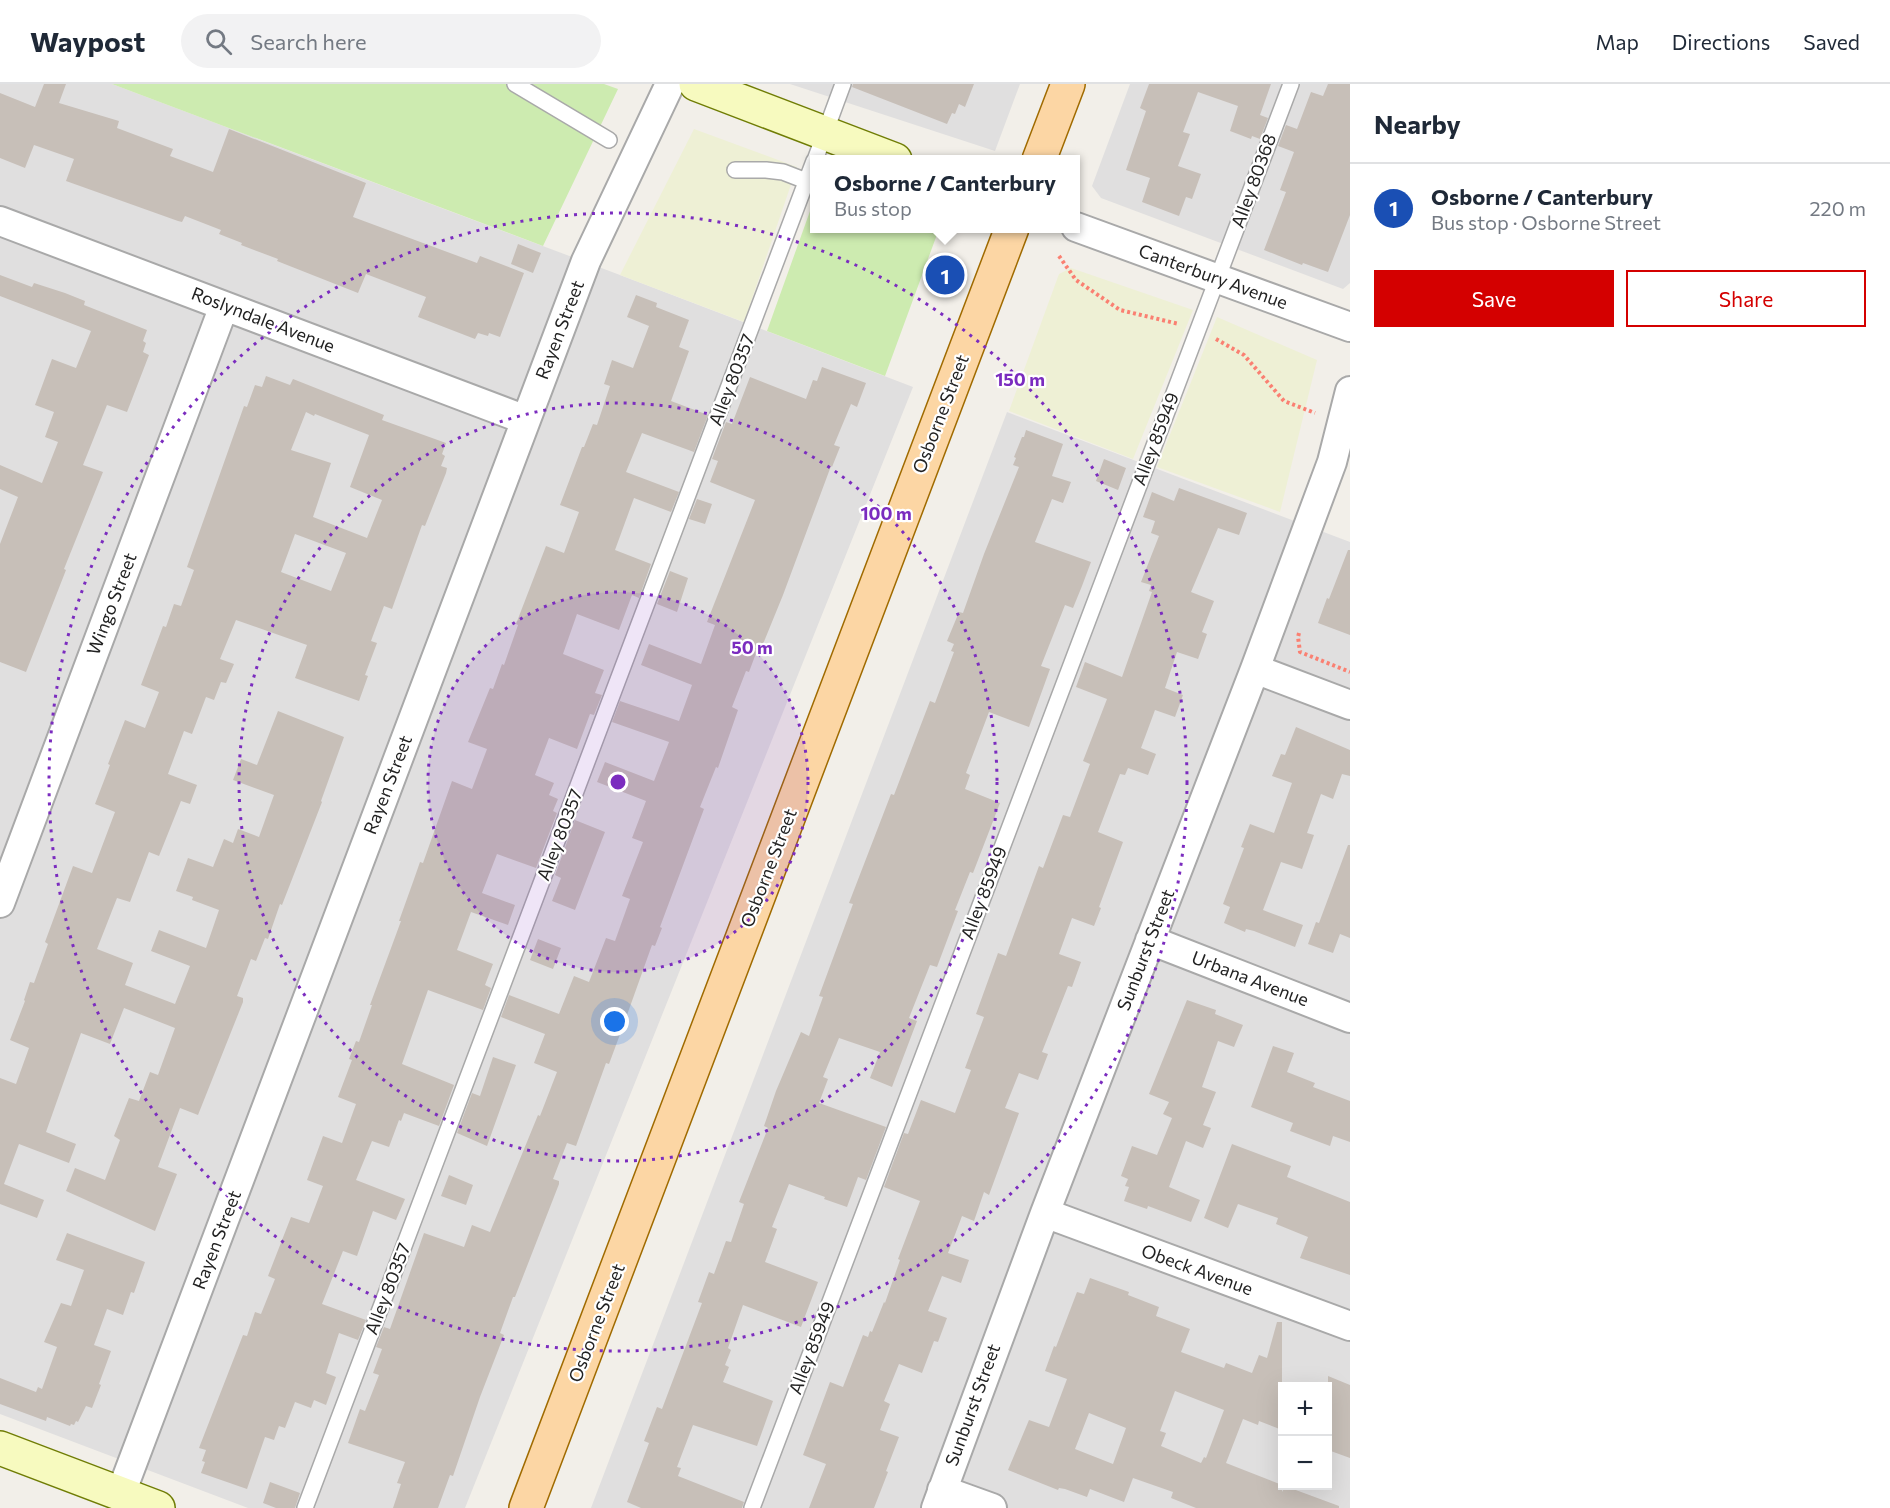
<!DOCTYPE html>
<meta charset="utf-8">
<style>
body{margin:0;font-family:Commissioner,sans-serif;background:#f2f2f3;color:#1f2937}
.controls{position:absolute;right:18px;bottom:18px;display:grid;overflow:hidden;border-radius:0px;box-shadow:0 6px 24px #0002}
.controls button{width:54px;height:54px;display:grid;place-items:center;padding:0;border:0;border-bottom:2px solid #e0e1e3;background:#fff;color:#1f2937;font:30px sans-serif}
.you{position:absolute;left:615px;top:938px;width:21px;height:21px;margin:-15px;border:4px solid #fff;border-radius:50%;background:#1a73e8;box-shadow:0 0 0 9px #1a73e833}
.badge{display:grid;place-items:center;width:39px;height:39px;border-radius:50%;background:#d40000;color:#fff;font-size:20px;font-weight:700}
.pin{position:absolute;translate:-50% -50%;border:3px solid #fff;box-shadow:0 2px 6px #0006}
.popup{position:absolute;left:810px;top:71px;width:270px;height:78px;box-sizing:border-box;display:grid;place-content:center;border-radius:0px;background:#fff;filter:drop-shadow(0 2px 4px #0005);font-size:20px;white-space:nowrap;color:#747a83}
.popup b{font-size:22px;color:#1f2937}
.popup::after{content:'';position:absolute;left:50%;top:100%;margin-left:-12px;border:12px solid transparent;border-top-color:#fff}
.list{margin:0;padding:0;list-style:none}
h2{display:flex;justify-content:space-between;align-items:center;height:78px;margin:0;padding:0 24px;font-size:26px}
h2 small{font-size:20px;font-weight:400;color:#747a83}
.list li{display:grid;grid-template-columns:39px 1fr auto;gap:18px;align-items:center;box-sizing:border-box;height:90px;padding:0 24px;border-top:2px solid #e0e1e3}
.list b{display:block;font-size:22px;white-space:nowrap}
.list p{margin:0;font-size:20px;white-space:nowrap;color:#747a83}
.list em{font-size:20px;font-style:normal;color:#747a83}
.actions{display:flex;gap:12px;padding:18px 24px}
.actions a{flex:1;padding:14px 0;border:2px solid #d40000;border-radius:0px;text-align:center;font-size:21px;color:#d40000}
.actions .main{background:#d40000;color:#fff}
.icon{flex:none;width:33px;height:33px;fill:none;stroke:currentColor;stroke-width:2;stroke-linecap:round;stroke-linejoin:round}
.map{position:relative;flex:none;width:1350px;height:1424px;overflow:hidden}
header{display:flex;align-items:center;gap:36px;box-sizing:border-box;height:84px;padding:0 30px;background:#fff;border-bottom:2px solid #e0e1e3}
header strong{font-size:28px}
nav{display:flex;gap:33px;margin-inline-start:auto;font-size:21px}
.search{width:420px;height:54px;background:#f2f2f3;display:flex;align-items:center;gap:15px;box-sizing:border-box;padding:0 21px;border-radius:33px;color:#747a83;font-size:22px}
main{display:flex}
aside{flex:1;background:#fff}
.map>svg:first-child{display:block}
</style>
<header>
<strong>Waypost</strong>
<div class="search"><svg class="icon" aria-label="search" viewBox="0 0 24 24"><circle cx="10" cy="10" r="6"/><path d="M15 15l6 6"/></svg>Search here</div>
<nav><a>Map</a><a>Directions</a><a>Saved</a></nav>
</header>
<main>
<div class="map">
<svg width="1350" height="1424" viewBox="0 0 1350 1424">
<rect width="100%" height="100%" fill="#f2efe9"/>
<path fill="#e0dfdf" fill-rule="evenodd" d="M 0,0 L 112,0 L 620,191 L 913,303 L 465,1424 L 248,1424 L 0,1330 Z
M 790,0 L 1020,0 L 995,67 Z
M 1130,0 L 1350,0 L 1350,199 L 1343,205 L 1101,114 L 1092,102 Z
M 1007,328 L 1350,458 L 1350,1424 L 591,1424 ZM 1282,1302 L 1328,1302 L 1328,1402 L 1282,1402 Z"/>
<path fill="#eef0d5" d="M 694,45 L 797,83 L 744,238 L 620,191 Z
M 1071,184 L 1193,226 L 1133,375 L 1009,327 L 1059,190 Z
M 1217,233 L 1317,276 L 1280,428 L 1157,383 Z"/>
<path fill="#cdebb0" d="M 112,0 L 604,0 L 618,5 L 543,162 Z
M 814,116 L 814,144 L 939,145 L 885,292 L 767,247 Z"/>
<path fill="#c7bfb8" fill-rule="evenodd" d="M 44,0 L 66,0 L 59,19 L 119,37 L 117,44 L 173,65 L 170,72 L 213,88 L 229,45 L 366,99 L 353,133 L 477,179 L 480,172 L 524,189 L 500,253 L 489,249 L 488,252 L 478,249 L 475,255 L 418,233 L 426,213 L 366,190 L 358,209 L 277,177 L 278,175 L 241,161 L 242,159 L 219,150 L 221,146 L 185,132 L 182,138 L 178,137 L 66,97 L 74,75 L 34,61 L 25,84 L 0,74 L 0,9 L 35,23 Z
M 853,0 L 974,0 L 965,23 L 959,20 L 955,30 L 952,29 L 947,40 L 852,3 Z
M 1149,0 L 1271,0 L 1260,31 L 1268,34 L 1260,55 L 1252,52 L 1251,55 L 1230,47 L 1238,22 L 1198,8 L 1183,48 L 1190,50 L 1178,82 L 1201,90 L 1192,115 L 1186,113 L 1179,132 L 1142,118 L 1150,94 L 1126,86 L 1146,27 L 1140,24 Z
M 1328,0 L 1350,0 L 1350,131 L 1328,188 L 1303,179 L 1302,181 L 1264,166 L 1286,108 L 1280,106 L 1294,68 L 1278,62 L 1286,41 L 1297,45 L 1311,8 L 1323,12 Z
M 518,160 L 541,169 L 533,189 L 511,180 Z
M 0,191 L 32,203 L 34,199 L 65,209 L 85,217 L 84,221 L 147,246 L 143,257 L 146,259 L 143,268 L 149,271 L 127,328 L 107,321 L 83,381 L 103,388 L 64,485 L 66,486 L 26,588 L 0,578 L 0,460 L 18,413 L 0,405 L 0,381 L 42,399 L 58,358 L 45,353 L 54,328 L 35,321 L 52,275 L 76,284 L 91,247 L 0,212 Z
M 636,211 L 657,219 L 656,223 L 689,236 L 679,263 L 689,267 L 671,317 L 708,331 L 694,368 L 642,349 L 626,388 L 679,408 L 671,428 L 634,414 L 615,466 L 651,480 L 639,514 L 632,511 L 619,546 L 577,530 L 563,570 L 604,586 L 595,609 L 602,611 L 594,631 L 590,630 L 577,665 L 549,654 L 535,691 L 554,699 L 549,711 L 558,715 L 553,727 L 557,729 L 536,784 L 497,770 L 482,809 L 515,821 L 508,841 L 471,828 L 457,866 L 493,880 L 485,901 L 491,904 L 483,926 L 428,906 L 402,980 L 454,1001 L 439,1042 L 404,1029 L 401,1037 L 399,1036 L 389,1063 L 372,1057 L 356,1096 L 405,1115 L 396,1136 L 373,1127 L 357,1172 L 343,1167 L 322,1220 L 366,1236 L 358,1256 L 339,1249 L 326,1289 L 336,1293 L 326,1321 L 314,1316 L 311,1324 L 295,1318 L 285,1344 L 279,1342 L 274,1356 L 265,1353 L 247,1405 L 201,1389 L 205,1378 L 202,1377 L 206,1366 L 199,1364 L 243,1251 L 247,1252 L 255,1228 L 261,1230 L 275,1195 L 268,1192 L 291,1133 L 309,1139 L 323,1102 L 307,1096 L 323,1052 L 342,1059 L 356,1020 L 338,1013 L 352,976 L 349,975 L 356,957 L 359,958 L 372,921 L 370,921 L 401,837 L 399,837 L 413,798 L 420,778 L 423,779 L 452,697 L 472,705 L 487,665 L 468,658 L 490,604 L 493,605 L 502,580 L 504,581 L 518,541 L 516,540 L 546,462 L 564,469 L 579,428 L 560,421 L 582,363 L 584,363 L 593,340 L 597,341 L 610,302 L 604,300 L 612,276 L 633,284 L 649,242 L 627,233 Z
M 822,283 L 866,299 L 857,323 L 851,320 L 834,361 L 840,363 L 832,383 L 831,382 L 783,511 L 761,565 L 758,564 L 749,588 L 746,587 L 732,623 L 738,626 L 718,684 L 716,683 L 700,723 L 704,725 L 660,843 L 662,844 L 655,862 L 652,861 L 622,945 L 609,980 L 606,979 L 576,1062 L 567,1059 L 553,1095 L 559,1097 L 559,1100 L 515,1213 L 513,1213 L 500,1249 L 504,1251 L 480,1313 L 453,1392 L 450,1391 L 438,1424 L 393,1424 L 401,1400 L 397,1399 L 405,1378 L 348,1359 L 360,1325 L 365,1327 L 379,1291 L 373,1289 L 382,1265 L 376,1263 L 384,1243 L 390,1245 L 424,1149 L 464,1163 L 472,1141 L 490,1148 L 538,1031 L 540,1032 L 557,988 L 534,979 L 545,950 L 501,933 L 509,911 L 559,930 L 574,892 L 589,898 L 606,854 L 615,857 L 630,815 L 622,812 L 643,758 L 632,754 L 646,717 L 597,698 L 605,678 L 654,697 L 669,658 L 612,638 L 620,617 L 679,637 L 692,601 L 641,581 L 649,560 L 701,580 L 715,541 L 707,538 L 755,416 L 710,398 L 718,377 L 712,375 L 726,338 L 732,340 L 750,293 L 806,315 L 813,296 L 817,297 Z
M 266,292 L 290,301 L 293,295 L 384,331 L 382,336 L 446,359 L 442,370 L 445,372 L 441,382 L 447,384 L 446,389 L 425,442 L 422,441 L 392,525 L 384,522 L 371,557 L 377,559 L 365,591 L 368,592 L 359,617 L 295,594 L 307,561 L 236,536 L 220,575 L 234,580 L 226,599 L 221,598 L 214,616 L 206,613 L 192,650 L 184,647 L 168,690 L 197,701 L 190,720 L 181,717 L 159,772 L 149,768 L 130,818 L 117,814 L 97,865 L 133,879 L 125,901 L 175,920 L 190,882 L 151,867 L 159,846 L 206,864 L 219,826 L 192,816 L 193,813 L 176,807 L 188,774 L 213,783 L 224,755 L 233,759 L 238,745 L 259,753 L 274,711 L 233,696 L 241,675 L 257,681 L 278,627 L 344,653 L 321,717 L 322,718 L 282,821 L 280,820 L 268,855 L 265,854 L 256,877 L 251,875 L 237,912 L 243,914 L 243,918 L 198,1031 L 180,1024 L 158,1083 L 177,1090 L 155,1147 L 66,1107 L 75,1084 L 105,1096 L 120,1056 L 114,1052 L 129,1014 L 139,1017 L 150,988 L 158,991 L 175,944 L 124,924 L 110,960 L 81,949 L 46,1048 L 76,1060 L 69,1079 L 19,1060 L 4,1100 L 44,1116 L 37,1134 L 0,1120 L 0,994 L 16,1000 L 29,964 L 10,956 L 25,917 L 24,916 L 30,898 L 34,899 L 48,860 L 45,858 L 73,782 L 92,789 L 115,728 L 95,720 L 110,681 L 108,680 L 125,636 L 145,644 L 159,608 L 141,601 L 163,542 L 166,543 L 174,520 L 181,522 L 194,486 L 187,483 L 244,322 L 247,323 L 255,301 L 262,303 ZM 306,328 L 314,332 L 315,330 L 369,351 L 350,403 L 382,416 L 367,454 L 313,433 L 331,379 L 291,366 ZM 295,450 L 346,469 L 331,507 L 281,488 Z
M 1026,346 L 1063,360 L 1052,392 L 1071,398 L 1063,419 L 1052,415 L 1035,458 L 1091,478 L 1082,502 L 1073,524 L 1065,521 L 1041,582 L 1050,585 L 1029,643 L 989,628 L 966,689 L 970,691 L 965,705 L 1000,719 L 973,789 L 970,788 L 955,826 L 958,827 L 937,883 L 930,881 L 909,934 L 917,937 L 892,1003 L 870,994 L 880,968 L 839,954 L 823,993 L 828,995 L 819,1019 L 886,1043 L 866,1096 L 858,1093 L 847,1123 L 824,1115 L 825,1113 L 789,1100 L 772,1143 L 777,1145 L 765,1178 L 818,1198 L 801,1243 L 743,1221 L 728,1264 L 731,1266 L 725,1281 L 729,1283 L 723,1298 L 773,1317 L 757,1362 L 693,1341 L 677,1383 L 681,1384 L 678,1392 L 744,1418 L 742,1424 L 641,1424 L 627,1418 L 649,1359 L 644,1357 L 657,1323 L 662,1325 L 702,1219 L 698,1218 L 709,1188 L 714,1190 L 726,1157 L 731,1158 L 744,1120 L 739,1118 L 768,1044 L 764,1042 L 776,1007 L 801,948 L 809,952 L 823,913 L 819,912 L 853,820 L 849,819 L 891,710 L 894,711 L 930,617 L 935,619 L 954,568 L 951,567 L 954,560 L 947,557 L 959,528 L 963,529 L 984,470 L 1019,383 L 1013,381 L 1016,374 L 1014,373 L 1022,353 L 1024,353 Z
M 1104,375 L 1126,384 L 1118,406 L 1096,397 Z
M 1179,404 L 1247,429 L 1239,451 L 1218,444 L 1191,508 L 1214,517 L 1202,548 L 1207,550 L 1198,575 L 1177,568 L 1165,604 L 1183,611 L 1175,633 L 1155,626 L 1141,664 L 1156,670 L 1148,691 L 1128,684 L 1125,691 L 1120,690 L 1098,748 L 1123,758 L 1099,823 L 1101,824 L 1094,842 L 1072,834 L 1059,870 L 1081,878 L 1072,903 L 1068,902 L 1042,968 L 1048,970 L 1038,996 L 1019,989 L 1005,1024 L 1019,1029 L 989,1111 L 984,1108 L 974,1137 L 962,1132 L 948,1169 L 969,1176 L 961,1199 L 942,1192 L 928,1227 L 947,1234 L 938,1258 L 934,1257 L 922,1289 L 899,1280 L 884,1317 L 890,1320 L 880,1346 L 899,1353 L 886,1387 L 888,1388 L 874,1424 L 809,1424 L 826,1380 L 803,1371 L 830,1298 L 843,1303 L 863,1251 L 868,1253 L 870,1247 L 872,1248 L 884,1218 L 885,1219 L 900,1176 L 898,1175 L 920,1117 L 884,1103 L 904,1049 L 908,1050 L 921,1016 L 955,1029 L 971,986 L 965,984 L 984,933 L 976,930 L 998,869 L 1006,872 L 1039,782 L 1043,784 L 1063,731 L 1070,733 L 1090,680 L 1083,677 L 1107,615 L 1076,603 L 1085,578 L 1122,593 L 1152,508 L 1149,507 L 1151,501 L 1141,498 L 1159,452 L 1151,449 L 1155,437 L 1143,433 L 1152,408 L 1174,417 Z
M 697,415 L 712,420 L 705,440 L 689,435 Z
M 1348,466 L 1350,466 L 1350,551 L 1318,539 L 1327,514 L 1329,515 Z
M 670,487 L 688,494 L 677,528 L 657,520 Z
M 1296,643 L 1350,666 L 1350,692 L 1342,690 L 1333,715 L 1321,710 L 1307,749 L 1314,751 L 1302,785 L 1281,778 L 1263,826 L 1303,841 L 1295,863 L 1254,847 L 1246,845 L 1245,848 L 1224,839 L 1230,823 L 1223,820 L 1244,764 L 1241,763 L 1250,740 L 1274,749 L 1292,699 L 1272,692 L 1281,670 L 1285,671 Z
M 575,736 L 605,748 L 575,826 L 552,817 L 561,794 L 555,791 Z
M 1348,761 L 1350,761 L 1350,854 L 1340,850 L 1333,869 L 1308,860 L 1316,838 L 1319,839 Z
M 538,855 L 561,864 L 553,885 L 530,876 Z
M 1187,916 L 1216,926 L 1215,930 L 1243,941 L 1234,963 L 1218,957 L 1202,1003 L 1216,1008 L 1203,1041 L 1211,1044 L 1203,1064 L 1186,1057 L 1169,1103 L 1200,1116 L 1191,1138 L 1148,1122 L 1147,1125 L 1124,1117 L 1129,1103 L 1125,1102 L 1128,1095 L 1121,1092 L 1132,1062 L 1157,1071 L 1172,1034 L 1163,1030 L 1169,1018 L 1149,1010 Z
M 1273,962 L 1294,969 L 1287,988 L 1315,999 L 1313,1003 L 1350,1017 L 1350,1058 L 1333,1052 L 1330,1062 L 1290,1047 L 1293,1039 L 1251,1023 Z
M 493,973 L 516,981 L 487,1062 L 457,1049 L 472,1009 L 480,1012 Z
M 1232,1060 L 1291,1082 L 1287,1093 L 1350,1118 L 1350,1191 L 1300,1174 L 1308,1153 L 1276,1140 L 1278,1134 L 1238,1120 L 1228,1144 L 1204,1134 Z
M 449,1091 L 473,1101 L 466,1121 L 441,1112 Z
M 67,1149 L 145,1178 L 134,1209 L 131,1208 L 123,1231 L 107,1225 L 94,1261 L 111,1267 L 99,1300 L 101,1301 L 92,1324 L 86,1322 L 78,1338 L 76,1337 L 74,1341 L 71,1340 L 70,1342 L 47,1333 L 46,1337 L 0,1320 L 0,1294 L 36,1308 L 38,1303 L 42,1305 L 57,1263 L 44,1258 L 61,1219 L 71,1222 L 84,1186 L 56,1176 Z
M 1090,1194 L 1129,1208 L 1128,1211 L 1159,1223 L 1156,1232 L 1190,1245 L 1181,1268 L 1224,1284 L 1226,1279 L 1252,1289 L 1259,1271 L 1267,1274 L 1277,1238 L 1282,1238 L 1282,1346 L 1259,1337 L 1258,1341 L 1243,1335 L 1226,1379 L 1282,1401 L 1282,1408 L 1285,1402 L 1339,1422 L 1339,1424 L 1196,1424 L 1171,1414 L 1173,1408 L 1133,1394 L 1124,1418 L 1090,1405 L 1087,1413 L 1065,1405 L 1059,1404 L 1058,1406 L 1008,1386 L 1029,1336 L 1049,1343 L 1067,1295 L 1045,1287 L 1054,1262 L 1056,1263 L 1077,1208 L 1084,1210 ZM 1175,1307 L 1224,1326 L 1206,1374 L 1204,1373 L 1201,1379 L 1161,1362 L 1166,1349 L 1160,1347 ZM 1089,1329 L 1126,1344 L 1113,1380 L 1075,1365 Z
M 1328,1292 L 1350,1301 L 1350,1374 L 1328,1366 Z
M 270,1398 L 300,1409 L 295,1424 L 276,1424 L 263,1419 Z"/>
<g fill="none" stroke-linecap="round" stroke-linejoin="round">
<defs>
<path id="lane" d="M 515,0 L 609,56
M 815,76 L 843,0
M 735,86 L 766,86 L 783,88 L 814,100
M 305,1424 L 814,77
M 752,1424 L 1291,0"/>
<path id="street" d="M 0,137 L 526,336
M 1076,143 L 1350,243
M 1255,585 L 1350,621
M 0,819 L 224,222
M 1150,856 L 1350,934
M 1045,1129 L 1350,1242
M 942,1406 L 992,1424
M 121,1409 L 586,177 L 670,0
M 936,1424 L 1045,1129 L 1255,585 L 1332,378 L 1350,307"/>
<path id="secondary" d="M 696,0 L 895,76
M 0,1364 L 158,1424"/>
<path id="primary" d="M 1039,76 L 1068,0
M 526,1424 L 1012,144"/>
</defs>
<use href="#lane" stroke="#a9a9a9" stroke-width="18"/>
<use href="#street" stroke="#a9a9a9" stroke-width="32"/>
<use href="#secondary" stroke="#707d05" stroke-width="36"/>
<use href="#primary" stroke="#a06b00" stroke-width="36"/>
<path stroke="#fa8072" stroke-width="4" stroke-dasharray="3 3" stroke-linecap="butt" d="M 1059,172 L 1076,196 L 1120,226 L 1179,240
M 1216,255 L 1244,271 L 1284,317 L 1315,329
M 1299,549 L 1298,553 L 1300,568 L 1350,588"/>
<use href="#lane" stroke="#fff" stroke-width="15"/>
<use href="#street" stroke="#fff" stroke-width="28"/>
<use href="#secondary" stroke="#f7fabf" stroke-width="33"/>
<use href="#primary" stroke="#fcd6a4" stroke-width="33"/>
</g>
<circle cx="618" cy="698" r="190" fill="#7b2cbf" fill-opacity=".12"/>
<g fill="none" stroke="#7b2cbf" stroke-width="3" stroke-dasharray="3 6">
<circle cx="618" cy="698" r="190"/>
<circle cx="618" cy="698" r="379"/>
<circle cx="618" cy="698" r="569"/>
</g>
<g text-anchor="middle" stroke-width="4.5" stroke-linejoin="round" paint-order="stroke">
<g font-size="18" fill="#222" stroke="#fff">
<text transform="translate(1254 97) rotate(-70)" y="6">Alley 80368</text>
<text transform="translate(1213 193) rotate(20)" y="6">Canterbury Avenue</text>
<text transform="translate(263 236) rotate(21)" y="6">Roslyndale Avenue</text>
<text transform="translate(560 246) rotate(-69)" y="6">Rayen Street</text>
<text transform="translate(732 296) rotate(-69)" y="6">Alley 80357</text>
<text transform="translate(941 330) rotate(-69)" y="6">Osborne Street</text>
<text transform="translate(1156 355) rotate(-69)" y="6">Alley 85949</text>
<text transform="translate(112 520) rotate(-69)" y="6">Wingo Street</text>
<text transform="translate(388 701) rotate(-69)" y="6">Rayen Street</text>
<text transform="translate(560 751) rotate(-69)" y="6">Alley 80357</text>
<text transform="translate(769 784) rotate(-69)" y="6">Osborne Street</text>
<text transform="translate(984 809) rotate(-69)" y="6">Alley 85949</text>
<text transform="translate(1146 866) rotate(-69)" y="6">Sunburst Street</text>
<text transform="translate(1250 895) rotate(21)" y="6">Urbana Avenue</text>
<text transform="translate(217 1156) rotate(-69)" y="6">Rayen Street</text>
<text transform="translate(1197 1186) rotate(20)" y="6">Obeck Avenue</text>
<text transform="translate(388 1205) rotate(-69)" y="6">Alley 80357</text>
<text transform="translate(597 1239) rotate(-69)" y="6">Osborne Street</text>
<text transform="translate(812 1264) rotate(-69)" y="6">Alley 85949</text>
<text transform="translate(973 1321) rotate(-70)" y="6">Sunburst Street</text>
</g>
</g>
<circle cx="618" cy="698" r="9" fill="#7b2cbf" stroke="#fff" stroke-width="3"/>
<g font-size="18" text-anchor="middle" font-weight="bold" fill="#7b2cbf" stroke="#fff" stroke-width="4.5" stroke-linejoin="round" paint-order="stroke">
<text x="1020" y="302">150 m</text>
<text x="886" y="436">100 m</text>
<text x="752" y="570">50 m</text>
</g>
</svg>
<div class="controls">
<button>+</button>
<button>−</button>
</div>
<div class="you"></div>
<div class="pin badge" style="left:945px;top:191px;background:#1a4fb4">1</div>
<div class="popup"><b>Osborne / Canterbury</b>Bus stop</div>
</div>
<aside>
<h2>Nearby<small></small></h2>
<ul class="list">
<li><span class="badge" style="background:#1a4fb4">1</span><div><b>Osborne / Canterbury</b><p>Bus stop · Osborne Street</p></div><em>220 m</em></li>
</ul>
<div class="actions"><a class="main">Save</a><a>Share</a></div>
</aside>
</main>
